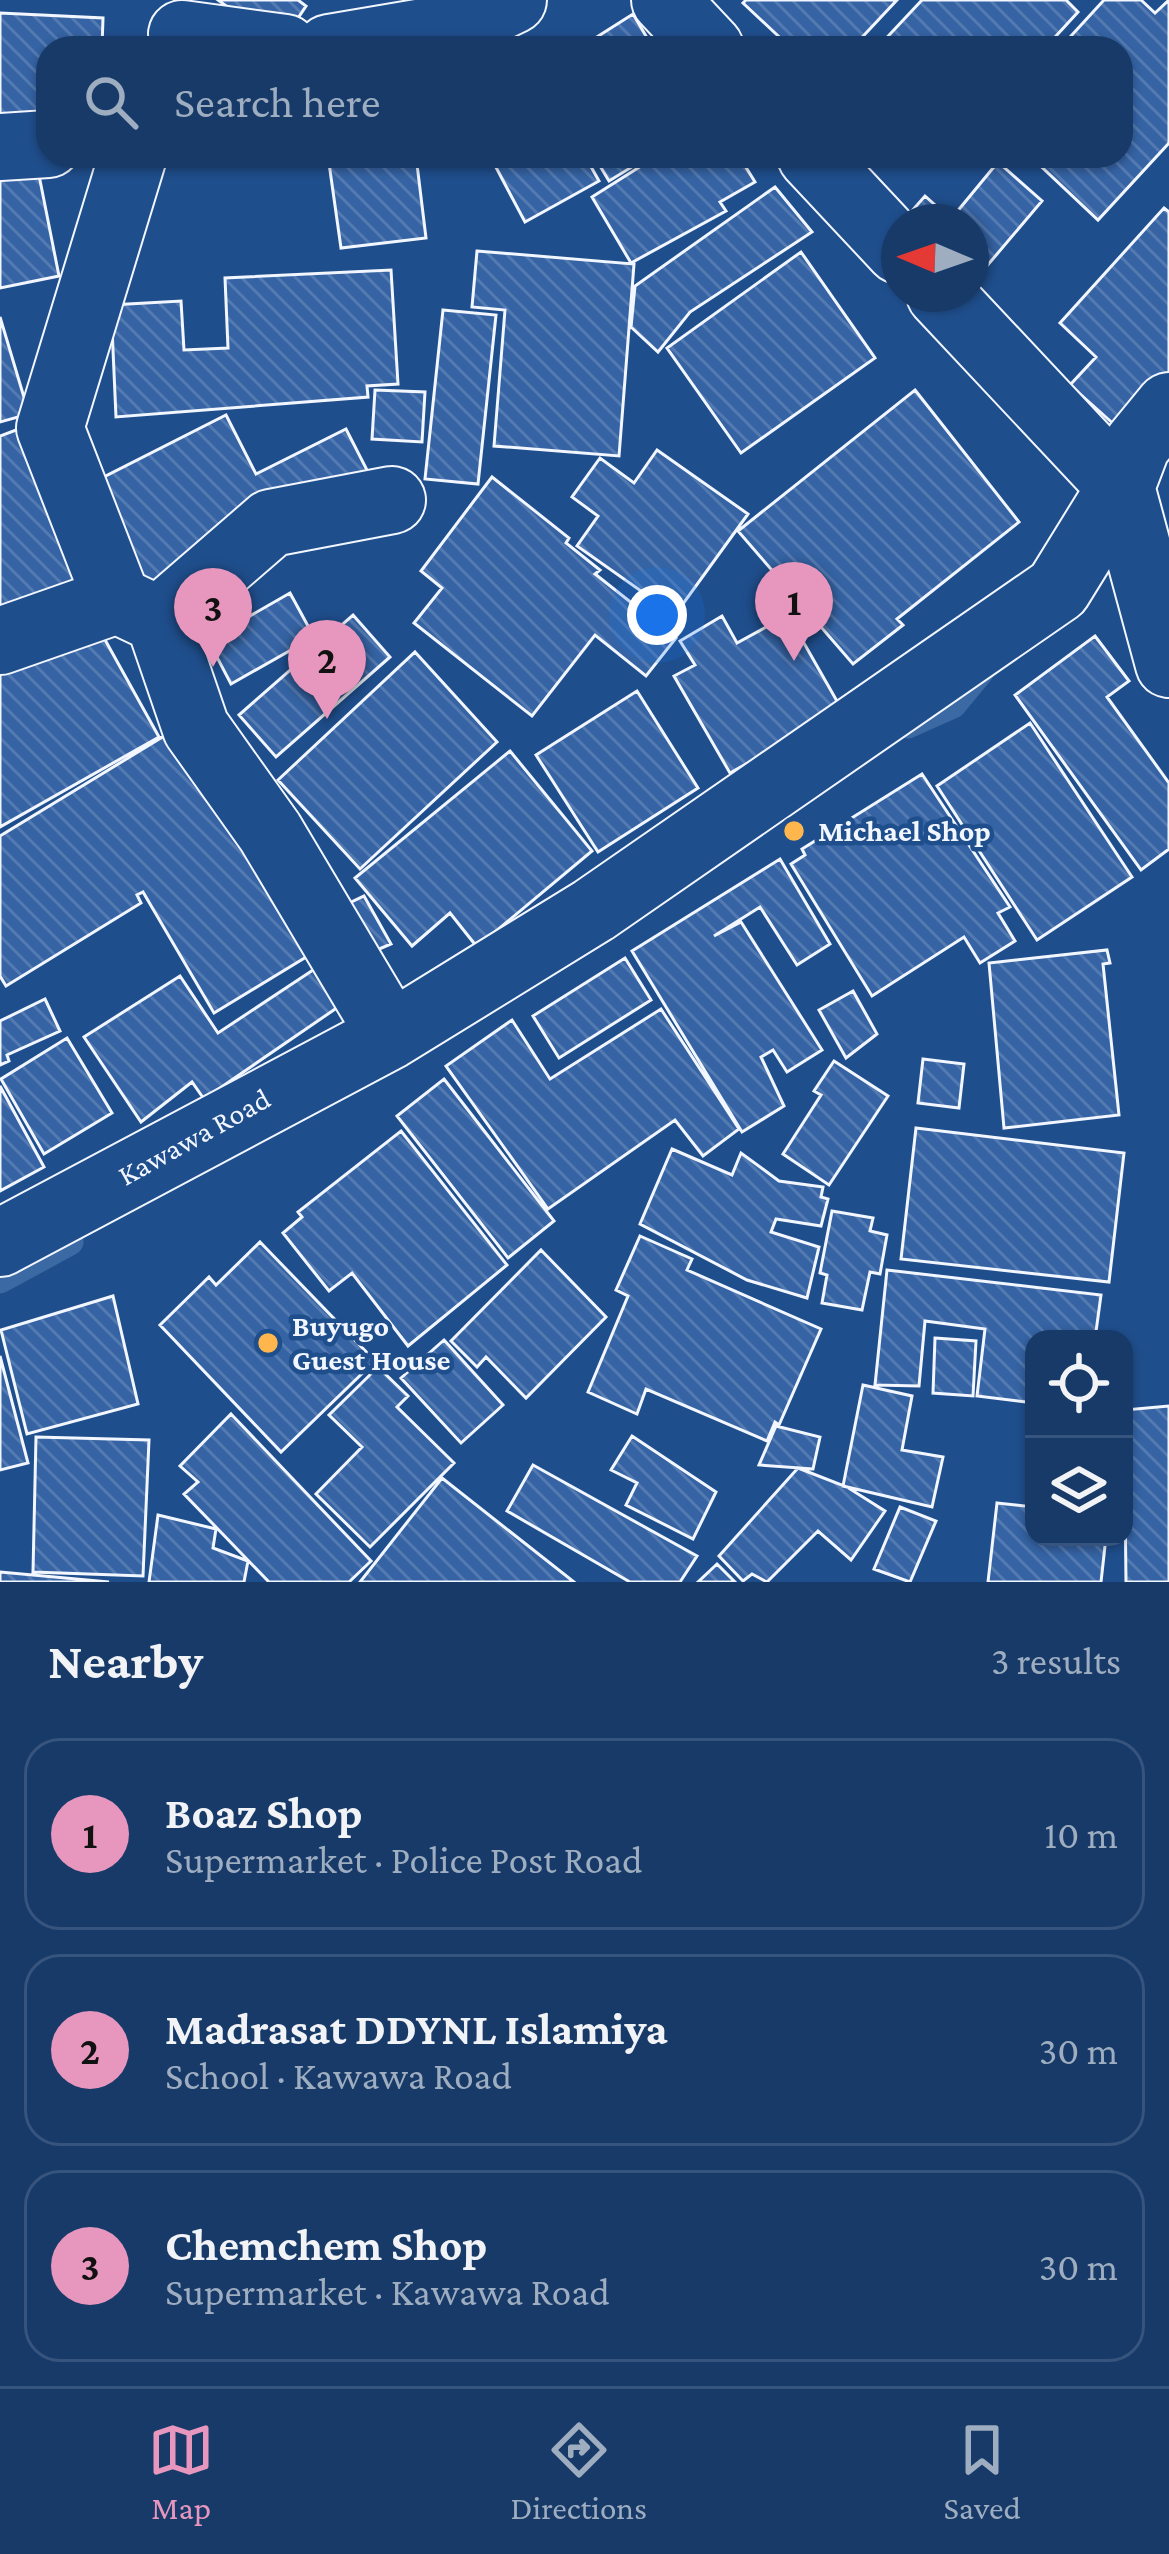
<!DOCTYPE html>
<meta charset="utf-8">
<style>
body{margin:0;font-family:"Crimson Pro",serif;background:#244571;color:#f1f3f6}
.controls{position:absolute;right:36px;bottom:36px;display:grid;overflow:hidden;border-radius:24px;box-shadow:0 3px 9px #0004}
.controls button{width:108px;height:108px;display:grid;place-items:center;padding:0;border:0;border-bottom:3px solid #36547d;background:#173a69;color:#f1f3f6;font:60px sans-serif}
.compass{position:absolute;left:881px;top:204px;width:108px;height:108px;border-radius:50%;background:#173a69;box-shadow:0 3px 9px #0004;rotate:272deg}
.you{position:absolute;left:657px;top:615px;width:42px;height:42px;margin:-30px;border:9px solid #fff;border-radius:50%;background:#1a73e8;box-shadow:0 0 0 18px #1a73e833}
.badge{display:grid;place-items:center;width:78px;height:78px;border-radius:50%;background:#e797bd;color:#111;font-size:39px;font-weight:700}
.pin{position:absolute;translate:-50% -99px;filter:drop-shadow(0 3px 6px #0008)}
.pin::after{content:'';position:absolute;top:63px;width:42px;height:36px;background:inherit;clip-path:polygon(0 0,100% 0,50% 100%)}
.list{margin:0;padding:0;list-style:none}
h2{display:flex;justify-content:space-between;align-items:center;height:156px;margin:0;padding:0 48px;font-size:51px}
h2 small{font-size:39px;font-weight:400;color:#9eadc0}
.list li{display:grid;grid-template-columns:78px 1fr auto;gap:36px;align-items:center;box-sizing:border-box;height:192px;margin:0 24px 24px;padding:0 24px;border:3px solid #36547d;border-radius:36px}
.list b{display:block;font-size:45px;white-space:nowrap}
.list p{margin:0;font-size:39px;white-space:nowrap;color:#9eadc0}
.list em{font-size:39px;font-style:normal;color:#9eadc0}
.icon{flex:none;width:66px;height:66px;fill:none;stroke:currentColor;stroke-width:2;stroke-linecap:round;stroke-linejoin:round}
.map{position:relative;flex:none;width:1169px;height:1582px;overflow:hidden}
.search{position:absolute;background:#173a69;box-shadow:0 3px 9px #0004;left:36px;right:36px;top:36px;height:132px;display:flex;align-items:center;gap:30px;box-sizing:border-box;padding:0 42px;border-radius:36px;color:#9eadc0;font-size:45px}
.sheet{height:804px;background:#173a69}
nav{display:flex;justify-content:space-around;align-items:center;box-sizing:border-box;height:168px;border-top:3px solid #36547d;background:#173a69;font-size:33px;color:#9eadc0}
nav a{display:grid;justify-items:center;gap:6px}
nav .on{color:#e797bd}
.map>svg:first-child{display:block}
</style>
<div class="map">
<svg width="1169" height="1582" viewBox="0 0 1169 1582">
<defs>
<pattern id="building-back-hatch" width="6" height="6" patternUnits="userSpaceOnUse" patternTransform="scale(3)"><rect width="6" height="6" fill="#3563a3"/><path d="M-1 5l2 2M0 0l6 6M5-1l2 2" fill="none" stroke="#537ab1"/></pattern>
</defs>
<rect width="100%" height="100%" fill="#1f4e8c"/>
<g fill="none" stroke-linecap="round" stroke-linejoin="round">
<path stroke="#3b69a3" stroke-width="27" d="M 908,725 L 953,705 L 981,671
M 0,1280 L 70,1242"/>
</g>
<path fill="url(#building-back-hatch)" stroke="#f2f6ff" stroke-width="3" d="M 218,0 L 298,0 L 306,6 L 280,45 Z
M 746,0 L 897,0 L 852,48 L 791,48 L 743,3 Z
M 922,0 L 1066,0 L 1078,12 L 1045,48 L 877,48 Z
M 1104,0 L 1141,0 L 1155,13 L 1169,0 L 1169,143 L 1098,220 L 1030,156 L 1121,156 L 1121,48 L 1060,48 Z
M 0,13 L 103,18 L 102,48 L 48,48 L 48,134 L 0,132 Z
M 633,14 L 653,48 L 593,48 L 589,42 Z
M 35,155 L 59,276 L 0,288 L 0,162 Z
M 328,156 L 416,156 L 426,238 L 341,248 Z
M 490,156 L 585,156 L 599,181 L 525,222 Z
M 594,156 L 647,156 L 648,157 L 609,181 Z
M 657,156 L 739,156 L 755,182 L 720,202 L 726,211 L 631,263 L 592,197 Z
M 998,162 L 1042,201 L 975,280 L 971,222 L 903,221 L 925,196 L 951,219 Z
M 775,187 L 812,232 L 690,312 L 658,352 L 631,327 L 635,286 Z
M 1164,208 L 1169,212 L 1169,390 L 1127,436 L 1070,385 L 1096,357 L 1060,323 Z
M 477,251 L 634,264 L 619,456 L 494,446 L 505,310 L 472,307 Z
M 801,252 L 875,358 L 741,453 L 667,348 Z
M 391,270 L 398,384 L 367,386 L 368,397 L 116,417 L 111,305 L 181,301 L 184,350 L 228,348 L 225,278 Z
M 443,310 L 496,315 L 478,484 L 425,479 Z
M 0,317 L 29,414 L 0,422 Z
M 375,390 L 425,392 L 422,442 L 372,439 Z
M 915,390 L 1019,522 L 897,619 L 903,625 L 853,664 L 738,531 Z
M 226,415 L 256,474 L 346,429 L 368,472 L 146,585 L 94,482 Z
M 24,427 L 86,591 L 0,623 L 0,436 Z
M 657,450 L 748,514 L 675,615 L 577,546 L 598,516 L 572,497 L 600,458 L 634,483 Z
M 492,477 L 569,538 L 566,543 L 600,570 L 595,574 L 676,638 L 646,676 L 595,635 L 532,716 L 414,623 L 442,588 L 421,571 Z
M 290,593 L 314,637 L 231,684 L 208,640 Z
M 353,615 L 390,657 L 276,757 L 239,715 Z
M 788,615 L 842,710 L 730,773 L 674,676 L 695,665 L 680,641 L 722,616 L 737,643 Z
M 94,620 L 159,737 L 0,827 L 0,666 Z
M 1095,636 L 1129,681 L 1107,697 L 1169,783 L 1169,849 L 1141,870 L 1015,695 Z
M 415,652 L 497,742 L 360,869 L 278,780 Z
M 637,691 L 698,788 L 598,852 L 536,755 Z
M 1030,723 L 1132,877 L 1037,940 L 937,786 Z
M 174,730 L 316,951 L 214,1013 L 143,892 L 137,895 L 141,903 L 6,986 L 0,976 L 0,836 Z
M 510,751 L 592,851 L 477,947 L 450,913 L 412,946 L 355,878 Z
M 922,774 L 1010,907 L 998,913 L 1015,941 L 980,963 L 964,937 L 872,996 L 791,864 L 805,855 L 802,849 Z
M 780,859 L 830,944 L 797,965 L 760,907 L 714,936 L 741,922 L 822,1050 L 787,1072 L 773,1050 L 761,1057 L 784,1106 L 742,1132 L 632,951 Z
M 364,896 L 391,944 L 365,955 L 337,909 Z
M 1107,950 L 1110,963 L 1103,964 L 1119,1115 L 1004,1128 L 989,963 Z
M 625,958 L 651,1000 L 559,1058 L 533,1016 Z
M 316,968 L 341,1005 L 204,1099 L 192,1082 L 141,1122 L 84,1037 L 180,976 L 218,1033 Z
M 853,991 L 877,1034 L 846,1058 L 819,1010 Z
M 45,999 L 60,1031 L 7,1055 L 9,1061 L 0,1065 L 0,1021 Z
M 661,1009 L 739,1129 L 703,1156 L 675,1120 L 548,1209 L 446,1066 L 512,1020 L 550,1079 Z
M 67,1038 L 112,1113 L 44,1154 L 1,1079 Z
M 923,1059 L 964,1064 L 959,1108 L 918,1103 Z
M 834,1061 L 888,1096 L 829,1185 L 783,1154 L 821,1095 L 814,1091 Z
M 444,1079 L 554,1221 L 508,1258 L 397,1116 Z
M 0,1086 L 44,1167 L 0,1191 Z
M 916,1128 L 1124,1153 L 1109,1282 L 901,1259 Z
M 401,1131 L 507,1265 L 408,1346 L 352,1273 L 329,1291 L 283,1233 L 302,1217 L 298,1212 Z
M 672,1149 L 732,1175 L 741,1153 L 779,1181 L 823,1187 L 821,1197 L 828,1199 L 821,1226 L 776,1219 L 771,1232 L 819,1247 L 807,1298 L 747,1280 L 640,1224 Z
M 832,1211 L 873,1218 L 870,1231 L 887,1235 L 880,1274 L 870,1272 L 862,1310 L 822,1303 L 827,1275 L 820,1273 Z
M 640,1236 L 692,1259 L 687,1270 L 821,1329 L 779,1425 L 775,1422 L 767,1441 L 646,1389 L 637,1414 L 588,1392 L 628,1296 L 616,1290 Z
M 260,1242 L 375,1361 L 281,1452 L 160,1325 L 209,1277 L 216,1285 Z
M 541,1250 L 606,1317 L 526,1398 L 486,1357 L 477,1367 L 451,1341 Z
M 887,1270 L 1101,1295 L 1095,1339 L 1034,1339 L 1034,1403 L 977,1396 L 985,1329 L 925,1321 L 919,1386 L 875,1385 Z
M 113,1296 L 138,1404 L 27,1434 L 1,1330 Z
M 935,1338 L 976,1341 L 973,1396 L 933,1393 Z
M 444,1340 L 503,1405 L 461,1443 L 401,1378 Z
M 0,1356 L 28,1463 L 0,1470 Z
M 378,1367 L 408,1396 L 397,1407 L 454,1463 L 370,1547 L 316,1494 L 362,1447 L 329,1415 Z
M 863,1385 L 912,1396 L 902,1450 L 943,1457 L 932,1507 L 843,1486 Z
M 1169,1406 L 1169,1582 L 1126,1582 L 1124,1410 Z
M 231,1414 L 371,1561 L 349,1582 L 269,1582 L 184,1494 L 198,1482 L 180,1466 Z
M 776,1426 L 820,1437 L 813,1469 L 759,1465 Z
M 632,1436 L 716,1492 L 693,1539 L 626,1505 L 637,1483 L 611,1470 Z
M 36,1437 L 149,1440 L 143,1576 L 33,1572 Z
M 533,1465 L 697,1556 L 680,1582 L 630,1582 L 507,1511 Z
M 798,1468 L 847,1487 L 885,1511 L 851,1560 L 818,1531 L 767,1582 L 752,1574 L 743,1581 L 719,1556 Z
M 442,1478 L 574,1582 L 360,1582 Z
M 997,1503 L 1034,1507 L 1034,1537 L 1106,1537 L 1101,1582 L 988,1582 Z
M 900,1507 L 936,1521 L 910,1582 L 874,1569 Z
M 158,1515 L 216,1529 L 213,1548 L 248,1561 L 244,1582 L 149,1582 Z
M 717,1564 L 735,1582 L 698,1582 Z
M 0,1572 L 109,1582 L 0,1582 Z"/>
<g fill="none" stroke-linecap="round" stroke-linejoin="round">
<defs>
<path id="minor" d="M 665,0 L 710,48
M 182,34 L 285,48
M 329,48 L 459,26 L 513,0
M 0,147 L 48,144
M 133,156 L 50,428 L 117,600 L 159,620 L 196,728 L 270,832 L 391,1035
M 811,156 L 899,250
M 940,294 L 1121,487 L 1169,664
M 159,620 L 271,523 L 392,500
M 0,641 L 117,600
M 0,1243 L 391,1035 L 594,910 L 1058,589 L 1121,487 L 1137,445 L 1169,406"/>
</defs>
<use href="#minor" stroke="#f2f6ff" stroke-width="70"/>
<use href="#minor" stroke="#1f4e8c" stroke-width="66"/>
</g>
<g fill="#ffb74d" stroke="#1f4e8c" stroke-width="4.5">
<circle cx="794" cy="831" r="12"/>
<circle cx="268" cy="1343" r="12"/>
</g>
<g text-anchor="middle" stroke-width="9" stroke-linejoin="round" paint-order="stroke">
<g font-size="30" font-weight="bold" fill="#f2f6ff" stroke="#1f4e8c" text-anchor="start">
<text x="818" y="841">Michael Shop</text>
<text x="292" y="1336">Buyugo<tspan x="292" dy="34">Guest House</tspan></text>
</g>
<g font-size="30" fill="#f2f6ff" stroke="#1f4e8c">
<text transform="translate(194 1137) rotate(-29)" y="10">Kawawa Road</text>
</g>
</g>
</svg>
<div class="controls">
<button><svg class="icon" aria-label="locate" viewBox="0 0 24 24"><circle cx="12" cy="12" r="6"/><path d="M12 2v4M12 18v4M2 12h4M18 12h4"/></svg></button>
<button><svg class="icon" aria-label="layers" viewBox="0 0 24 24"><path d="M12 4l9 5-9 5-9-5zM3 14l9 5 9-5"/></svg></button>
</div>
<svg class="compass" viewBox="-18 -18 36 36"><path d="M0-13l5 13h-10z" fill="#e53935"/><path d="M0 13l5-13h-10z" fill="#9eadc0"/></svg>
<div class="you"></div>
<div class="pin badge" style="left:794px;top:661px">1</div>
<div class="pin badge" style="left:327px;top:719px">2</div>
<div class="pin badge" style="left:213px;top:667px">3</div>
<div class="search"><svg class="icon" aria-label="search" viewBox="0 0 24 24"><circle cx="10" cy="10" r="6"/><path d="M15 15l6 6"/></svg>Search here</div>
</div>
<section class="sheet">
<h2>Nearby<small>3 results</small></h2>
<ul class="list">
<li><span class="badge">1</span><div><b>Boaz Shop</b><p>Supermarket · Police Post Road</p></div><em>10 m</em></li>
<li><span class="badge">2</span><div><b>Madrasat DDYNL Islamiya</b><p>School · Kawawa Road</p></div><em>30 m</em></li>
<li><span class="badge">3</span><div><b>Chemchem Shop</b><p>Supermarket · Kawawa Road</p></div><em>30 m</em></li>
</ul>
</section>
<nav>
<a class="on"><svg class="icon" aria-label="map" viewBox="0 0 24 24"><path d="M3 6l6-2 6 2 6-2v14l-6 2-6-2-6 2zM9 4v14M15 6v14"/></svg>Map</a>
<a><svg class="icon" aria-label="directions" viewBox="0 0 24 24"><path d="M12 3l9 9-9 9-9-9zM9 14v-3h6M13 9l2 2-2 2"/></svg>Directions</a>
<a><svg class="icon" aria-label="saved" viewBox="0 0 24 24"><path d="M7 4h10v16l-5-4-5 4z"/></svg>Saved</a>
</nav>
